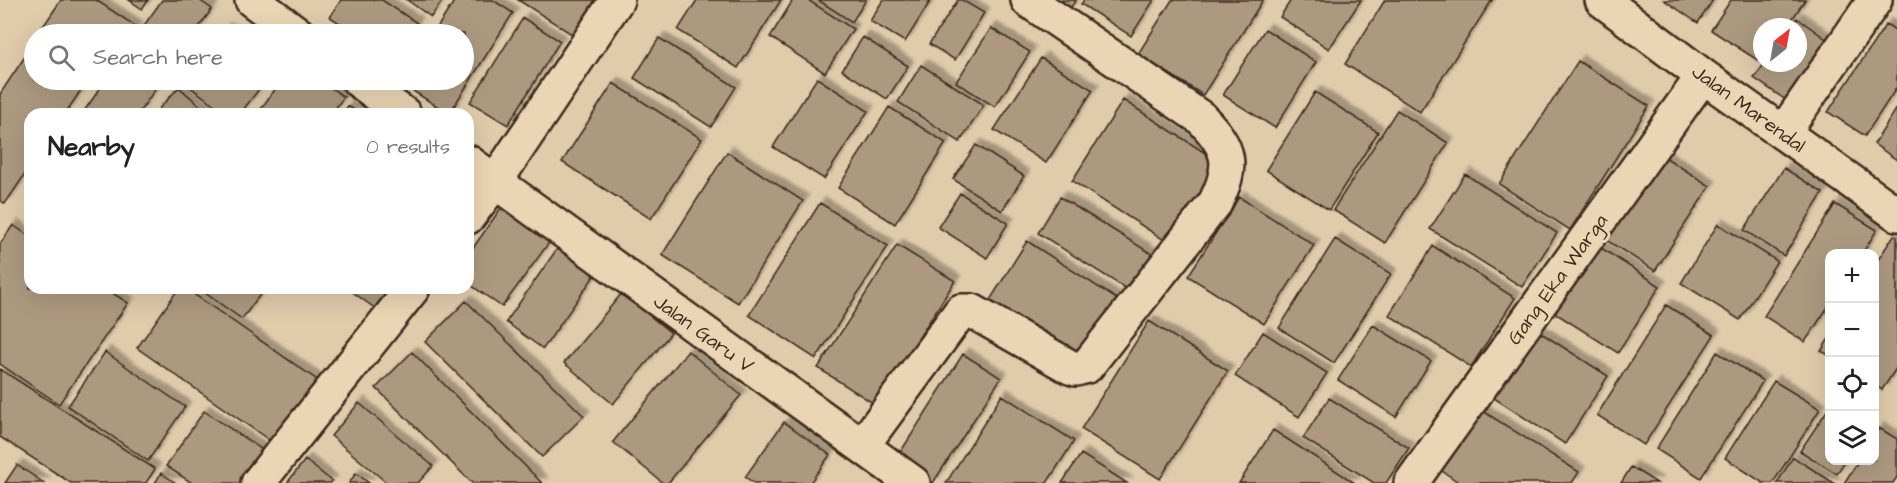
<!DOCTYPE html>
<meta charset="utf-8">
<style>
body{margin:0;font-family:"Architects Daughter",sans-serif;background:#f2f2f2;color:#222}
.controls{position:absolute;right:18px;bottom:18px;display:grid;overflow:hidden;border-radius:12px;box-shadow:0 6px 24px #0002}
.controls button{width:54px;height:54px;display:grid;place-items:center;padding:0;border:0;border-bottom:2px solid #e0e0e0;background:#fff;color:#222;font:30px sans-serif}
.compass{position:absolute;left:1753px;top:18px;width:54px;height:54px;border-radius:50%;background:#fff;box-shadow:0 6px 24px #0002;rotate:31deg}
.list{margin:0;padding:0;list-style:none}
h2{display:flex;justify-content:space-between;align-items:center;height:78px;margin:0;padding:0 24px;font-size:26px}
h2 small{font-size:20px;font-weight:400;color:#767676}
.icon{flex:none;width:33px;height:33px;fill:none;stroke:currentColor;stroke-width:2;stroke-linecap:round;stroke-linejoin:round}
.map{position:relative;flex:none;width:1897px;height:483px;overflow:hidden}
.search{position:absolute;background:#fff;box-shadow:0 6px 24px #0002;left:24px;top:24px;width:450px;height:66px;display:flex;align-items:center;gap:15px;box-sizing:border-box;padding:0 21px;border-radius:33px;color:#767676;font-size:22px}
.panel{position:absolute;background:#fff;box-shadow:0 6px 24px #0002;left:24px;top:108px;width:450px;height:186px;border-radius:18px}
.map>svg:first-child{display:block}
</style>
<div class="map">
<svg width="1897" height="483" viewBox="0 0 1897 483">
<defs>
<filter id="shadow"><feDropShadow dx="5.5" dy="-5.5" stdDeviation="1.5" flood-color="#0004"/></filter>
</defs>
<rect width="100%" height="100%" fill="#e0cbab"/>
<filter id="ink" filterUnits="userSpaceOnUse"><feTurbulence type="fractalNoise" baseFrequency=".0167" numOctaves="2"/><feDisplacementMap in="SourceGraphic" scale="12" xChannelSelector="R" yChannelSelector="G"/><feConvolveMatrix kernelMatrix="1 2 1 2 8 2 1 2 1" color-interpolation-filters="sRGB"/></filter>
<g filter="url(#ink)">
<path fill="#ad9980" stroke="#3b2a1e" stroke-width="1.5" filter="url(#shadow)" d="M 61,0 L 96,0 L 137,27 L 133,34 L 38,34 Z
M 129,0 L 148,0 L 142,9 Z
M 162,0 L 199,0 L 212,9 L 194,34 L 138,34 Z
M 341,0 L 382,0 L 417,23 L 409,34 L 357,34 L 330,17 Z
M 407,0 L 443,0 L 431,17 Z
M 455,0 L 493,0 L 513,13 L 449,114 L 402,84 L 404,80 L 464,80 L 464,34 L 433,34 Z
M 518,0 L 606,0 L 581,40 Z
M 697,0 L 781,0 L 738,68 L 678,30 Z
M 793,0 L 808,0 L 853,29 L 825,73 L 770,37 Z
M 818,0 L 866,0 L 852,22 Z
M 883,0 L 931,0 L 905,42 L 870,21 Z
M 958,0 L 962,0 L 984,13 L 955,60 L 929,44 Z
M 1057,0 L 1076,0 L 1070,9 Z
M 1084,0 L 1154,0 L 1131,36 L 1081,4 Z
M 1172,0 L 1263,0 L 1203,95 L 1138,54 Z
M 1291,0 L 1361,0 L 1329,49 L 1280,17 Z
M 1385,0 L 1492,0 L 1420,112 L 1345,64 Z
M 1664,0 L 1713,0 L 1698,23 Z
M 1731,0 L 1805,0 L 1787,27 L 1762,27 L 1762,63 L 1711,30 Z
M 523,18 L 560,41 L 508,125 L 470,102 Z
M 1797,18 L 1837,47 L 1796,107 L 1754,78 L 1765,63 L 1798,63 L 1798,27 L 1791,27 Z
M 1886,24 L 1897,31 L 1897,87 L 1865,136 L 1828,112 Z
M 226,28 L 235,34 L 221,34 Z
M 991,28 L 1030,52 L 995,107 L 956,82 Z
M 1265,29 L 1316,62 L 1275,128 L 1223,95 Z
M 863,37 L 908,66 L 887,99 L 842,70 Z
M 659,38 L 736,87 L 711,127 L 634,78 Z
M 26,55 L 34,60 L 34,80 L 64,80 L 81,90 L 65,114 L 30,114 L 30,167 L 5,204 L 0,200 L 0,94 Z
M 1041,58 L 1093,90 L 1046,163 L 994,130 Z
M 1578,61 L 1649,106 L 1570,230 L 1499,184 Z
M 921,65 L 984,105 L 960,142 L 898,102 Z
M 817,78 L 868,111 L 824,179 L 773,147 Z
M 91,80 L 104,80 L 100,85 Z
M 106,80 L 162,80 L 138,114 L 82,114 Z
M 187,80 L 266,80 L 240,114 L 227,114 L 185,83 Z
M 282,80 L 320,80 L 344,97 L 331,114 L 257,114 Z
M 613,83 L 702,139 L 651,219 L 562,162 Z
M 179,87 L 209,114 L 155,113 Z
M 1315,92 L 1378,132 L 1329,210 L 1266,170 Z
M 1123,100 L 1224,165 L 1172,245 L 1072,181 Z
M 348,106 L 361,114 L 342,114 Z
M 889,107 L 946,143 L 895,224 L 838,188 Z
M 1897,108 L 1897,160 L 1874,144 Z
M 1397,110 L 1448,143 L 1385,243 L 1333,210 Z
M 976,145 L 1024,176 L 1002,211 L 953,179 Z
M 727,152 L 803,201 L 738,303 L 662,255 Z
M 1657,152 L 1710,186 L 1655,271 L 1603,238 Z
M 1784,168 L 1823,193 L 1784,256 L 1744,230 Z
M 1465,174 L 1557,233 L 1522,287 L 1430,229 Z
M 960,193 L 1008,223 L 987,258 L 938,227 Z
M 1060,197 L 1155,256 L 1131,292 L 1038,233 Z
M 1239,197 L 1314,245 L 1264,324 L 1188,276 Z
M 820,203 L 888,246 L 816,359 L 749,315 Z
M 1835,204 L 1877,230 L 1862,254 L 1830,254 L 1830,304 L 1805,342 L 1764,316 Z
M 503,205 L 551,240 L 502,307 L 468,283 L 468,255 Z
M 1718,224 L 1777,261 L 1740,320 L 1681,283 Z
M 13,225 L 30,237 L 30,288 L 105,288 L 128,303 L 59,404 L 0,364 L 0,244 Z
M 1894,235 L 1897,237 L 1897,367 L 1882,390 L 1874,385 L 1874,266 Z
M 1335,239 L 1391,274 L 1334,363 L 1279,328 Z
M 1027,241 L 1123,303 L 1085,360 L 990,300 Z
M 897,245 L 955,281 L 876,405 L 818,368 Z
M 559,246 L 597,272 L 543,349 L 506,322 Z
M 1433,246 L 1515,298 L 1471,367 L 1389,315 Z
M 1598,246 L 1660,286 L 1618,353 L 1555,313 Z
M 179,288 L 185,288 L 323,384 L 279,447 L 137,348 Z
M 198,288 L 265,288 L 242,319 Z
M 347,288 L 407,288 L 387,317 Z
M 622,293 L 671,333 L 613,404 L 564,363 Z
M 466,301 L 584,416 L 542,457 L 425,342 Z
M 1666,305 L 1714,335 L 1644,445 L 1597,415 Z
M 1149,321 L 1228,371 L 1160,479 L 1081,429 Z
M 1373,325 L 1431,361 L 1396,417 L 1338,380 Z
M 1538,331 L 1608,376 L 1565,444 L 1494,398 Z
M 1263,332 L 1327,373 L 1299,417 L 1235,376 Z
M 1830,337 L 1830,356 L 1821,351 Z
M 688,351 L 741,395 L 668,483 L 663,483 L 613,442 Z
M 105,352 L 185,407 L 148,461 L 68,406 Z
M 412,352 L 542,483 L 472,483 L 376,388 Z
M 1717,352 L 1763,381 L 1701,478 L 1656,449 Z
M 963,354 L 1001,378 L 933,483 L 896,459 Z
M 0,369 L 155,469 L 146,483 L 71,483 L 0,437 Z
M 1774,381 L 1820,409 L 1773,483 L 1763,483 L 1725,458 Z
M 1002,395 L 1074,441 L 1047,483 L 946,483 Z
M 1329,398 L 1409,448 L 1386,483 L 1374,483 L 1303,438 Z
M 359,403 L 433,466 L 418,483 L 387,483 L 331,436 Z
M 1830,406 L 1830,460 L 1845,460 L 1837,474 L 1800,451 Z
M 1478,408 L 1579,472 L 1572,483 L 1460,483 L 1439,469 Z
M 204,411 L 267,453 L 247,483 L 192,483 L 166,466 Z
M 784,422 L 830,455 L 810,483 L 754,483 L 745,477 Z
M 1879,428 L 1897,439 L 1897,477 L 1893,483 L 1844,483 L 1859,460 L 1874,460 L 1874,436 Z
M 1273,430 L 1355,483 L 1239,483 Z
M 1081,454 L 1127,483 L 1062,483 Z
M 1793,457 L 1834,483 L 1777,483 Z
M 305,460 L 332,481 L 330,483 L 287,483 Z
M 17,465 L 44,483 L 5,483 Z
M 1631,467 L 1657,483 L 1621,483 Z
M 161,473 L 176,483 L 155,483 Z
M 356,473 L 369,483 L 349,483 Z"/>
<g fill="none" stroke-linecap="round" stroke-linejoin="round">
<defs>
<path id="minor" d="M 252,0 L 298,34
M 1602,0 L 1703,76 L 1897,214
M 358,80 L 404,114
M 1783,133 L 1875,0
M 468,162 L 913,483
M 468,217 L 495,182 L 617,0
M 862,446 L 961,311 L 972,311 L 1070,367 L 1076,369 L 1087,366 L 1215,203 C 1234,165 1231,149 1201,118 L 1028,0
M 258,483 L 413,288
M 1411,483 L 1703,76"/>
</defs>
<use href="#minor" stroke="#3b2a1e" stroke-width="38"/>
<use href="#minor" stroke="#ebd5b4" stroke-width="33"/>
</g>
</g>
<g text-anchor="middle" stroke-width="6" stroke-linejoin="round" paint-order="stroke">
<g font-size="20" fill="#3b2a1e" stroke="#ebd5b4">
<text transform="translate(1749 108) rotate(36)" y="7">Jalan Marendal</text>
<text transform="translate(1557 279) rotate(-54)" y="7">Gang Eka Warga</text>
<text transform="translate(704 333) rotate(36)" y="7">Jalan Garu V</text>
</g>
</g>
</svg>
<div class="controls">
<button>+</button>
<button>−</button>
<button><svg class="icon" aria-label="locate" viewBox="0 0 24 24"><circle cx="12" cy="12" r="6"/><path d="M12 2v4M12 18v4M2 12h4M18 12h4"/></svg></button>
<button><svg class="icon" aria-label="layers" viewBox="0 0 24 24"><path d="M12 4l9 5-9 5-9-5zM3 14l9 5 9-5"/></svg></button>
</div>
<svg class="compass" viewBox="-18 -18 36 36"><path d="M0-13l5 13h-10z" fill="#e53935"/><path d="M0 13l5-13h-10z" fill="#767676"/></svg>
<div class="search"><svg class="icon" aria-label="search" viewBox="0 0 24 24"><circle cx="10" cy="10" r="6"/><path d="M15 15l6 6"/></svg>Search here</div>
<section class="panel">
<h2>Nearby<small>0 results</small></h2>
<ul class="list">
</ul>
</section>
</div>
